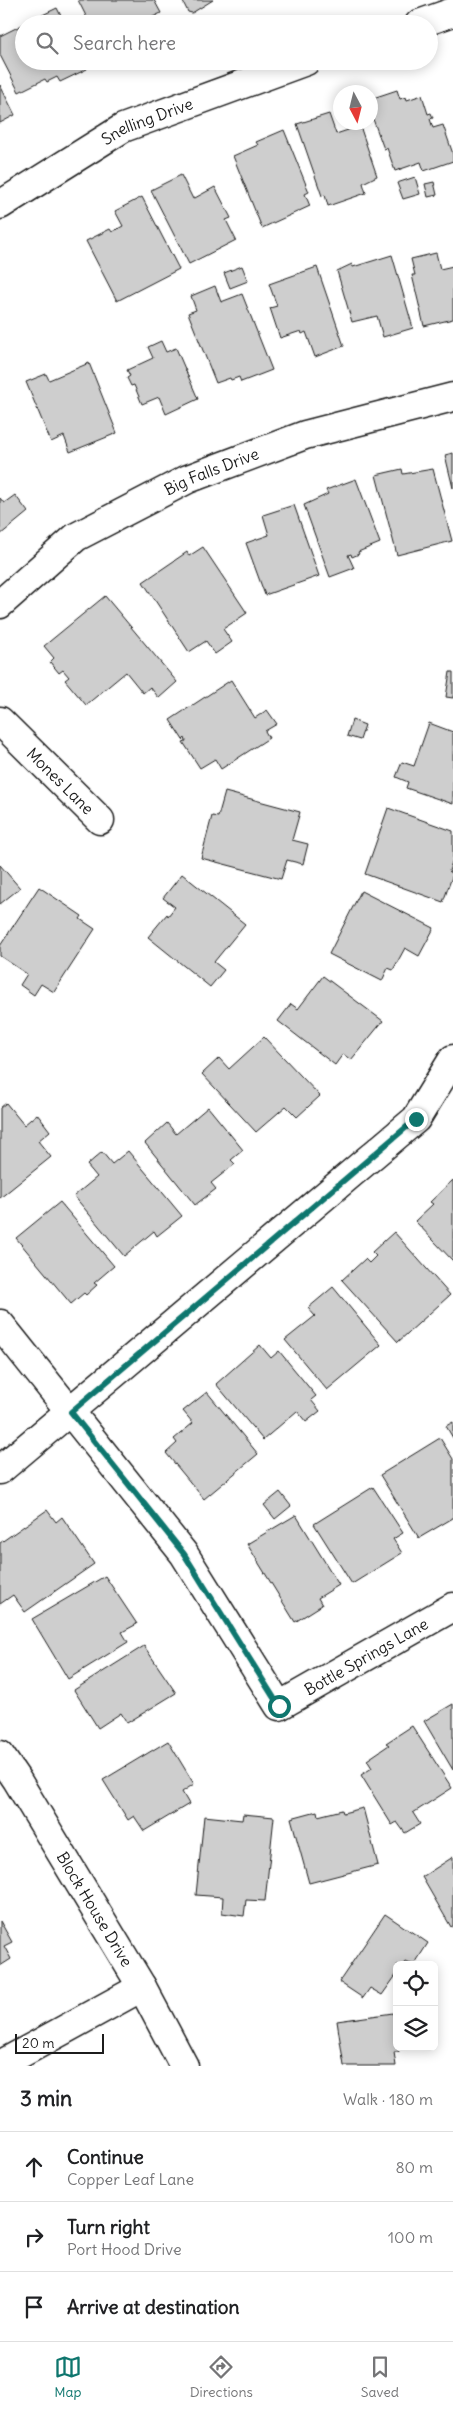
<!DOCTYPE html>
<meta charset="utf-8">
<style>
body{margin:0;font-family:Delius,sans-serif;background:#f2f2f2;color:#202124}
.controls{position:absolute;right:15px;bottom:15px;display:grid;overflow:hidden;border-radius:8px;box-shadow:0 2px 12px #0003}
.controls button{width:45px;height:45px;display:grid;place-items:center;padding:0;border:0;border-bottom:1px solid #e0e0e0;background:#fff;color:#202124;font:25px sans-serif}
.compass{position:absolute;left:333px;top:85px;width:45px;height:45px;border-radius:50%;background:#fff;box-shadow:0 2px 12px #0003;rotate:173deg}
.scale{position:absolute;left:15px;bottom:12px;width:89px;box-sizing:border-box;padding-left:5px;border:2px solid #1c1c1c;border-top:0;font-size:14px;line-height:18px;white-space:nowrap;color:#1c1c1c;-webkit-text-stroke:4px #fff;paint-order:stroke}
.stop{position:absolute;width:15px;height:15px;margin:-11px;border:4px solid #0f766e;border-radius:50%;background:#fff}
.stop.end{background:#0f766e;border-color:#fff;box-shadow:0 1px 5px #0008}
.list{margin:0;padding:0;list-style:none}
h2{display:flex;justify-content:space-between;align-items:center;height:65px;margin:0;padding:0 20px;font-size:21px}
h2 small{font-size:16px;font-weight:400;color:#757577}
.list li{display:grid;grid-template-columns:32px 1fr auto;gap:15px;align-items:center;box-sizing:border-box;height:70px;padding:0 20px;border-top:1px solid #e0e0e0}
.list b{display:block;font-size:19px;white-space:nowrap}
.list p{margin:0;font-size:16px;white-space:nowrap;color:#757577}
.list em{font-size:16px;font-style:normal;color:#757577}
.icon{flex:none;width:28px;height:28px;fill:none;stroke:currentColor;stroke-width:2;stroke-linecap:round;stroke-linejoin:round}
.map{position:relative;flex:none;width:453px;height:2066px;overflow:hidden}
.search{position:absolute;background:#fff;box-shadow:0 2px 12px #0003;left:15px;right:15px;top:15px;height:55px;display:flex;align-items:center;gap:12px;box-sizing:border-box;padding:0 18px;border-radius:28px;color:#757577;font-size:19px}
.sheet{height:275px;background:#fff}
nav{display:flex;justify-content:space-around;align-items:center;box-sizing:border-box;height:70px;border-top:1px solid #e0e0e0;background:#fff;font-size:14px;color:#757577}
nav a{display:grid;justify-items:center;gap:2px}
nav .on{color:#0f766e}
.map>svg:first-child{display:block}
</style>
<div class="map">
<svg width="453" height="2066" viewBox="0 0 453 2066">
<rect width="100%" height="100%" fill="#fff"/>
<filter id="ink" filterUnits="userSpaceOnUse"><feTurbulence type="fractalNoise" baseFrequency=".02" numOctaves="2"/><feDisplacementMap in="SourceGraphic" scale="10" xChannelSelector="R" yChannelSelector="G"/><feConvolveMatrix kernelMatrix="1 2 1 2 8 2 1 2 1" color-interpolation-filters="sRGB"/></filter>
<g filter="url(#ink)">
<path fill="#cecece" stroke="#1c1c1c" d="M 78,0 L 154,0 L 161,13 L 151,18 L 153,24 L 90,24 Z
M 182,0 L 213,0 L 192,13 L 188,12 Z
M 57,8 L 65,24 L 25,24 L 26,23 Z
M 24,24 L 24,61 L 84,61 L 87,69 L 60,82 L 57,77 L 47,82 L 45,79 L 19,92 L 0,55 L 0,36 Z
M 0,85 L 15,115 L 0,123 Z
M 397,90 L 400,99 L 406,97 L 407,100 L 422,95 L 428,114 L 431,113 L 433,118 L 430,119 L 433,128 L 443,125 L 453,154 L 453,161 L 424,171 L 421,162 L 395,171 L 387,148 L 384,149 L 370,111 L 370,99 Z
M 329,114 L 336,134 L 360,126 L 377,176 L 363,183 L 366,193 L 328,206 L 325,195 L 322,196 L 297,124 Z
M 284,130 L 309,192 L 305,194 L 310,206 L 262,228 L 233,156 L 258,145 L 256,142 Z
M 181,175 L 193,199 L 215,187 L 231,218 L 226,220 L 236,240 L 189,264 L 151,190 Z
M 415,177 L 420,194 L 403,199 L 397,183 Z
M 434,182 L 437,195 L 428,197 L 425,184 Z
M 142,197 L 179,269 L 117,301 L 86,241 L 110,229 L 112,232 L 123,226 L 115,211 Z
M 436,253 L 440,269 L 453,266 L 453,319 L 424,326 L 412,275 L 415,275 L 411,259 Z
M 392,255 L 413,328 L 383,337 L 377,316 L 352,322 L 337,271 L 352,264 L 353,267 Z
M 242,266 L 248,281 L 230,288 L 224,273 Z
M 317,267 L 344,346 L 315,357 L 306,332 L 302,334 L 301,331 L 280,338 L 270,308 L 277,306 L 269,284 Z
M 215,286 L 221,302 L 242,294 L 272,370 L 241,382 L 239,377 L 231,380 L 230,378 L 216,383 L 188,313 L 196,310 L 191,296 Z
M 161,341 L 166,352 L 176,348 L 198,399 L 166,414 L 159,397 L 142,404 L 134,385 L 131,386 L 127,378 L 130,376 L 127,370 L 153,358 L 148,347 Z
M 89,363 L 117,433 L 70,452 L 64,436 L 51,442 L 26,382 L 46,374 L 49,380 Z
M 453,453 L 453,488 L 445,455 Z
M 402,469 L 403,474 L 433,469 L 452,541 L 397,555 L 376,475 Z
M 356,479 L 380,543 L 358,552 L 359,554 L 352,557 L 351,554 L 348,555 L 354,568 L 330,577 L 304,505 L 328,494 L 326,490 Z
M 15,495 L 28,512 L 0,535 L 0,498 L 4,503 Z
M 294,505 L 319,576 L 265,595 L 246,543 L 269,535 L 263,515 Z
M 203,547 L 247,613 L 223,629 L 232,642 L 215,654 L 206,641 L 189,652 L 143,582 L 187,552 L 189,556 Z
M 105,596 L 177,682 L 159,698 L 150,687 L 143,693 L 126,672 L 86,705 L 65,680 L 69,677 L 63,670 L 59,673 L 50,662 L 54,658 L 44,646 Z
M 450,672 L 453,672 L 453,698 L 446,697 Z
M 231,680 L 255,718 L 267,710 L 277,724 L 265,731 L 269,738 L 221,769 L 215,759 L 200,768 L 183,742 L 186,741 L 185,738 L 183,740 L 170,720 Z
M 352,720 L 365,725 L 360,740 L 347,736 Z
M 429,723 L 453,732 L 453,804 L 406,788 L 408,782 L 396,777 L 402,762 L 414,766 Z
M 225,792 L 300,812 L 292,840 L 308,844 L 303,864 L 287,860 L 281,879 L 201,858 L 212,816 L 218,817 Z
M 388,808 L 453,831 L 453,859 L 449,871 L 453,874 L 443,902 L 365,874 Z
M 0,865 L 20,888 L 0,904 Z
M 182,874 L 245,924 L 214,962 L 224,970 L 210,987 L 148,937 L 167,914 L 168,916 L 175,907 L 163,898 Z
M 39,887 L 82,916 L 80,919 L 95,929 L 54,992 L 41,984 L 34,995 L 20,985 L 27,974 L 0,956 L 0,946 Z
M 361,891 L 434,928 L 419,956 L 405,948 L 393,970 L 388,968 L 382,981 L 329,954 Z
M 323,976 L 383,1021 L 351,1060 L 343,1054 L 335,1065 L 278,1021 L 291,1004 L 298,1009 Z
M 264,1037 L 320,1096 L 297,1117 L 286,1106 L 256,1132 L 202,1074 L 219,1058 L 229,1069 Z
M 6,1103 L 24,1125 L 37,1114 L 50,1131 L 38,1141 L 51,1157 L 0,1198 L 0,1108 Z
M 208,1107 L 243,1150 L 231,1160 L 235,1164 L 211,1183 L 216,1189 L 195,1205 L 145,1143 L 167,1123 L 176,1134 Z
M 128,1151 L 182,1216 L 157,1236 L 154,1231 L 124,1256 L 74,1196 L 97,1177 L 87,1165 L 102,1152 L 112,1164 Z
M 453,1180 L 453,1261 L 415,1221 L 433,1204 L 430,1202 Z
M 60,1202 L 114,1266 L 94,1283 L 97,1285 L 86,1295 L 84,1293 L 71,1304 L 16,1238 Z
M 394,1232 L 450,1295 L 398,1342 L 342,1280 L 365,1259 L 369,1263 L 376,1256 L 372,1252 Z
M 333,1287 L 381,1345 L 327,1390 L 285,1340 L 315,1316 L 308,1308 Z
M 260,1345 L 271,1358 L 279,1351 L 316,1396 L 311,1400 L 320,1411 L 306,1422 L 297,1411 L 263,1440 L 216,1384 Z
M 207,1392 L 258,1454 L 204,1499 L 166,1453 L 177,1443 L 174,1439 L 193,1423 L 183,1411 Z
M 453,1422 L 453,1438 L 446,1426 Z
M 440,1438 L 453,1459 L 453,1518 L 419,1538 L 380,1475 Z
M 373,1487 L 403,1533 L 393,1539 L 402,1553 L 352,1584 L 314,1524 Z
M 280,1492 L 291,1506 L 275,1519 L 264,1505 Z
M 47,1510 L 56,1522 L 62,1517 L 94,1564 L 25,1612 L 13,1595 L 0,1604 L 0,1543 Z
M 296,1515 L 339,1585 L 318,1598 L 322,1605 L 295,1622 L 247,1544 Z
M 105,1576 L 137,1624 L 122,1632 L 128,1642 L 68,1679 L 32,1619 Z
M 144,1646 L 176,1693 L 127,1723 L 121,1713 L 98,1728 L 74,1690 Z
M 453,1704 L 453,1770 L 424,1721 Z
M 412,1726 L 452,1788 L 413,1813 L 420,1824 L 405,1833 L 397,1822 L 392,1825 L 361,1775 L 372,1768 L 367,1760 L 389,1745 L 386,1743 Z
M 168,1741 L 194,1784 L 182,1792 L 189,1804 L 144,1831 L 134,1816 L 128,1820 L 103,1780 Z
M 363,1808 L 378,1865 L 309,1883 L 291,1818 L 317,1811 L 318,1816 L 342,1810 L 343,1813 Z
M 243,1814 L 274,1817 L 265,1901 L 246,1900 L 244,1916 L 222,1913 L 223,1897 L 196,1895 L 204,1816 L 242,1820 Z
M 453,1857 L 453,1926 L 451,1927 L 422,1877 Z
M 385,1914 L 428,1943 L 414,1965 L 405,1962 L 403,1965 L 397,1965 L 397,1974 L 382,1995 L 370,1988 L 363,1998 L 339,1982 Z
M 0,1921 L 12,1942 L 4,1946 L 11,1959 L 0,1966 Z
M 393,2013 L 397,2047 L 399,2052 L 394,2052 L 396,2066 L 344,2066 L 337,2021 Z"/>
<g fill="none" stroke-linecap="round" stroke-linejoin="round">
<defs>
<g id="minor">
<path d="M 419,24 L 453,12"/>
<path id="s1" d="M 0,205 L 123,128 L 306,61"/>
<path id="s2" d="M 0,604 L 76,537 L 188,479 L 305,435 L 453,397"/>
<path id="s3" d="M 0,721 L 100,820"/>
<path id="s4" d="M 0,1324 L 184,1554 L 279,1706 L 453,1607"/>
<path d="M 0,1470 L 416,1119 L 453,1059"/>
<path id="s5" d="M 0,1755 L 17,1780 L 142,1987 L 184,2066"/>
<path d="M 0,2065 L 142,1987"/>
</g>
</defs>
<use href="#minor" stroke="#1c1c1c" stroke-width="31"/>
<use href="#minor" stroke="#fff" stroke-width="28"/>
</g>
</g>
<g fill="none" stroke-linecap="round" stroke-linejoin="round" filter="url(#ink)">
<path stroke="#0f766e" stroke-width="6" d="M 279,1706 L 184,1554 L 71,1412 L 416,1119"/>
</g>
<g text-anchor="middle" stroke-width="4.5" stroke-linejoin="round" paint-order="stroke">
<g font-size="16" fill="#1c1c1c" stroke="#fff">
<text dy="6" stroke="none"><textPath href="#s1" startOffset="170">Snelling Drive</textPath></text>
<text dy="6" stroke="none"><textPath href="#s2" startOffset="252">Big Falls Drive</textPath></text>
<text dy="6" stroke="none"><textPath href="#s3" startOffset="85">Mones Lane</textPath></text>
<text dy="6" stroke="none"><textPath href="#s4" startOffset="574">Bottle Springs Lane</textPath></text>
<text dy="6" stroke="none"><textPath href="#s5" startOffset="181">Block House Drive</textPath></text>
</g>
</g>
</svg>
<div class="controls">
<button><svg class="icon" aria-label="locate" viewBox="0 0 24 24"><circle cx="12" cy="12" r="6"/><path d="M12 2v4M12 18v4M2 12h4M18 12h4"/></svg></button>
<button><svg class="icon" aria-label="layers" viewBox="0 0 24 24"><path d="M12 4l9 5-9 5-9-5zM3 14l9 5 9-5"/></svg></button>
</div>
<svg class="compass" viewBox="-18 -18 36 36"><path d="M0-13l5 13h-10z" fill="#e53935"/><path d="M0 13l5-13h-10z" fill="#757577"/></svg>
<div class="scale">20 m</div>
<div class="stop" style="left:279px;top:1706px"></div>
<div class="stop end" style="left:416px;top:1119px"></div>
<div class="search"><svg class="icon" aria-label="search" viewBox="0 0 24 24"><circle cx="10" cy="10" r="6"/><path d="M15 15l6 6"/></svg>Search here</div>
</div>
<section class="sheet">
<h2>3 min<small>Walk · 180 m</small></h2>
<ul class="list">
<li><svg class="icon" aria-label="ahead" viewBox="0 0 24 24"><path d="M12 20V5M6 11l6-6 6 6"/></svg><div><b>Continue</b><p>Copper Leaf Lane</p></div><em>80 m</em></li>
<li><svg class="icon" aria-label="right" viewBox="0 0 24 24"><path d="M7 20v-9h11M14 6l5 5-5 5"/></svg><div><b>Turn right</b><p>Port Hood Drive</p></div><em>100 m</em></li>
<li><svg class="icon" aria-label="arrive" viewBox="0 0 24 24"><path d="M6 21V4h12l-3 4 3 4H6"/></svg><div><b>Arrive at destination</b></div></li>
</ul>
</section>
<nav>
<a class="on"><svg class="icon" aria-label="map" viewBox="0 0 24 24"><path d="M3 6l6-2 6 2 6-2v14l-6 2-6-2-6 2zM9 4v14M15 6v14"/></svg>Map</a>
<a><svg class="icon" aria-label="directions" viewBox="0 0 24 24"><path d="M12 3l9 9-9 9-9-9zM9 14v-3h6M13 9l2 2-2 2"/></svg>Directions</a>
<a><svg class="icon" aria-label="saved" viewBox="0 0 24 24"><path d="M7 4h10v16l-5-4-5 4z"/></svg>Saved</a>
</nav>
